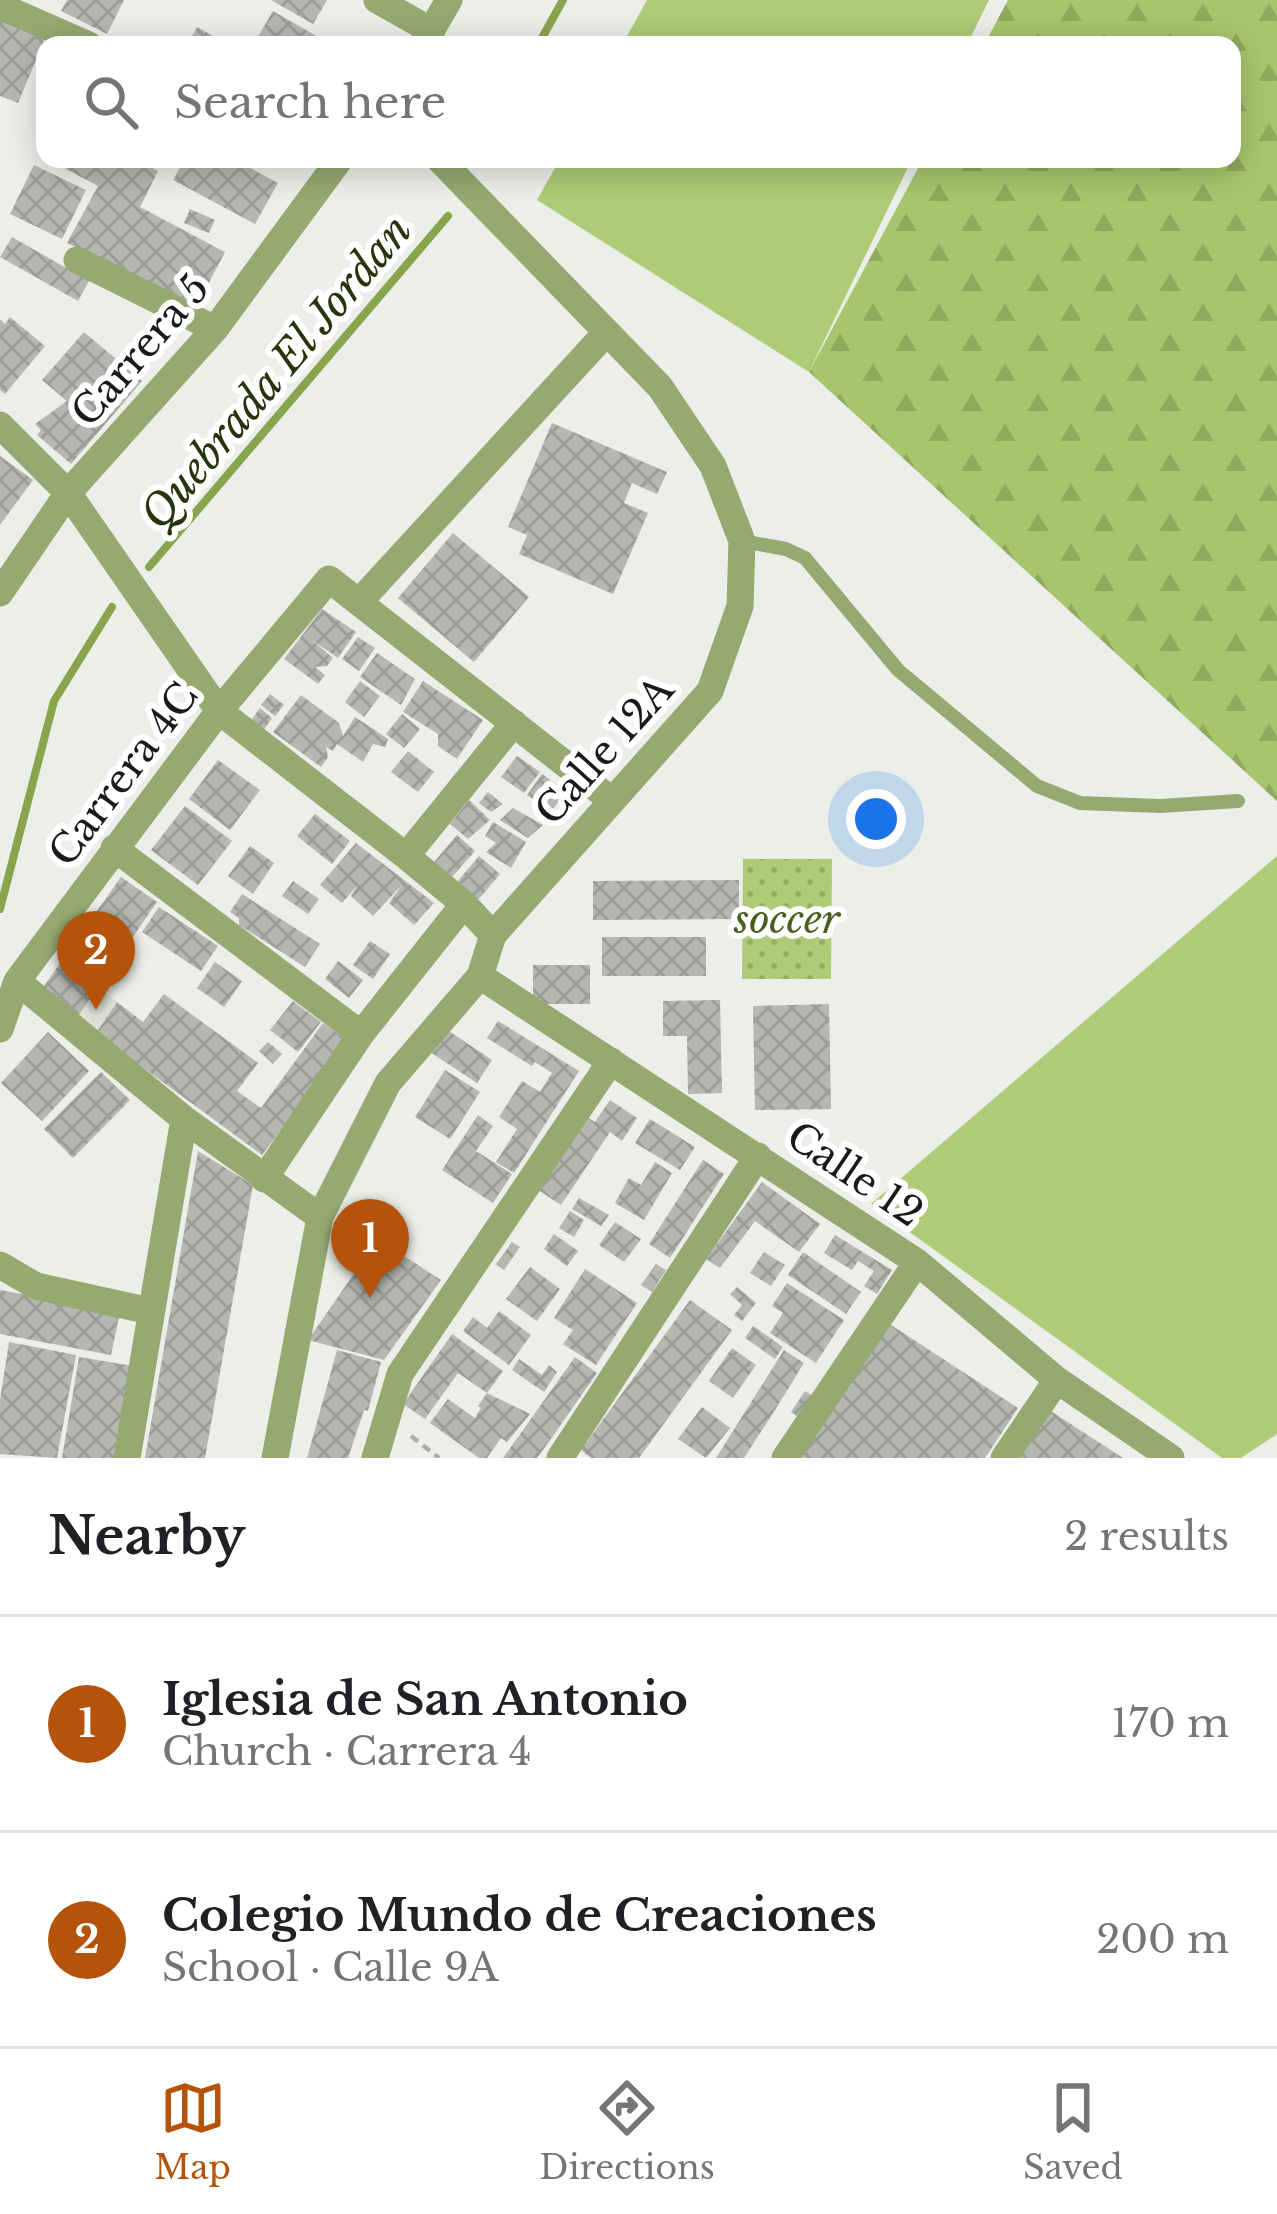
<!DOCTYPE html>
<meta charset="utf-8">
<style>
body{margin:0;font-family:"Libre Baskerville",serif;background:#f2f2f2;color:#202124}
.you{position:absolute;left:876px;top:819px;width:42px;height:42px;margin:-30px;border:9px solid #fff;border-radius:50%;background:#1a73e8;box-shadow:0 0 0 18px #1a73e833}
.badge{display:grid;place-items:center;width:78px;height:78px;border-radius:50%;background:#b45309;color:#fff;font-size:39px;font-weight:700}
.pin{position:absolute;translate:-50% -99px;filter:drop-shadow(0 3px 6px #0008)}
.pin::after{content:'';position:absolute;top:63px;width:42px;height:36px;background:inherit;clip-path:polygon(0 0,100% 0,50% 100%)}
.list{margin:0;padding:0;list-style:none}
h2{display:flex;justify-content:space-between;align-items:center;height:156px;margin:0;padding:0 48px;font-size:51px}
h2 small{font-size:39px;font-weight:400;color:#757577}
.list li{display:grid;grid-template-columns:78px 1fr auto;gap:36px;align-items:center;box-sizing:border-box;height:216px;padding:0 48px;border-top:3px solid #e0e0e0}
.list b{display:block;font-size:45px;white-space:nowrap}
.list p{margin:0;font-size:39px;white-space:nowrap;color:#757577}
.list em{font-size:39px;font-style:normal;color:#757577}
.icon{flex:none;width:66px;height:66px;fill:none;stroke:currentColor;stroke-width:2;stroke-linecap:round;stroke-linejoin:round}
.map{position:relative;flex:none;width:1277px;height:1458px;overflow:hidden}
.search{position:absolute;background:#fff;box-shadow:0 6px 30px #0003;left:36px;right:36px;top:36px;height:132px;display:flex;align-items:center;gap:30px;box-sizing:border-box;padding:0 42px;border-radius:24px;color:#757577;font-size:45px}
.sheet{height:588px;background:#fff}
nav{display:flex;justify-content:space-around;align-items:center;box-sizing:border-box;height:168px;border-top:3px solid #e0e0e0;background:#fff;font-size:33px;color:#757577}
nav a{display:grid;justify-items:center;gap:6px}
nav .on{color:#b45309}
.map>svg:first-child{display:block}
</style>
<div class="map">
<svg width="1277" height="1458" viewBox="0 0 1277 1458">
<defs>
<pattern id="forest-firs" width="22" height="20" patternUnits="userSpaceOnUse" patternTransform="scale(3)"><rect width="22" height="20" fill="#a7c56c"/><path d="M5 1l3.5 6h-7zM16 11l3.5 6h-7z" fill="#8fa95d"/></pattern>
<pattern id="park-dots" width="8" height="8" patternUnits="userSpaceOnUse" patternTransform="scale(3)"><rect width="8" height="8" fill="#aecb77"/><path d="M2 2h.1M6 6h.1" fill="none" stroke="#95ae66" stroke-width="1.8" stroke-linecap="round"/></pattern>
<pattern id="building-cross-hatch" width="8" height="8" patternUnits="userSpaceOnUse" patternTransform="scale(3)"><rect width="8" height="8" fill="#b5b8b2"/><path d="M0 0l8 8M0 8l8-8" fill="none" stroke="#9b9e98"/></pattern>
</defs>
<rect width="100%" height="100%" fill="#ecefe9"/>
<path fill="#dee3d6" d="M 97,987 L 117,1002 L 96,1033 L 76,1019 Z"/>
<path fill="url(#forest-firs)" d="M 1008,0 L 1277,0 L 1277,801 L 809,372 L 923,159 L 1232,159 L 1232,45 L 984,45 Z"/>
<path fill="url(#park-dots)" d="M 743,859 L 832,859 L 831,979 L 742,979 Z"/>
<path fill="#aecb77" d="M 647,0 L 989,0 L 967,45 L 622,45 Z
M 560,159 L 912,159 L 809,372 L 537,200 Z
M 1277,856 L 1277,1434 L 1241,1458 L 1222,1458 L 871,1204 Z"/>
<g fill="none" stroke-linecap="round" stroke-linejoin="round">
<path stroke="#88a44c" stroke-width="8" d="M 538,45 L 563,0
M 149,567 L 448,216
M 0,909 L 54,701 L 112,607"/>
</g>
<path fill="url(#building-cross-hatch)" d="M 67,0 L 124,0 L 107,34 L 61,11 Z
M 271,0 L 327,0 L 313,24 Z
M 0,11 L 48,31 L 18,103 L 0,96 Z
M 273,11 L 332,45 L 253,45 Z
M 197,27 L 229,45 L 187,45 Z
M 72,159 L 135,159 L 158,171 L 140,207 L 225,252 L 195,309 L 67,243 L 98,186 L 66,169 Z
M 185,159 L 234,159 L 278,183 L 255,224 L 173,180 Z
M 34,165 L 86,190 L 62,239 L 10,214 Z
M 190,209 L 215,220 L 209,233 L 184,223 Z
M 12,237 L 89,281 L 78,301 L 0,257 Z
M 10,317 L 45,346 L 5,394 L 0,390 L 0,319 L 5,324 Z
M 84,332 L 142,381 L 71,464 L 37,435 L 41,430 L 35,424 L 67,401 L 42,380 Z
M 552,423 L 667,472 L 657,494 L 632,483 L 624,503 L 648,513 L 613,594 L 519,554 L 527,535 L 508,527 Z
M 0,456 L 33,480 L 0,525 Z
M 453,533 L 529,597 L 474,662 L 398,598 Z
M 322,609 L 356,632 L 338,658 L 312,640 L 333,658 L 327,666 L 315,667 L 325,675 L 318,684 L 284,659 Z
M 358,637 L 375,648 L 359,671 L 342,659 Z
M 377,653 L 415,679 L 401,705 L 360,677 Z
M 360,681 L 380,696 L 364,717 L 345,702 Z
M 423,681 L 483,720 L 457,759 L 438,746 L 438,734 L 403,712 Z
M 270,694 L 284,705 L 275,716 L 261,705 Z
M 301,695 L 339,723 L 343,736 L 355,717 L 388,739 L 385,747 L 373,744 L 363,762 L 337,744 L 333,751 L 326,747 L 328,757 L 321,767 L 273,732 Z
M 260,708 L 272,718 L 263,731 L 250,722 Z
M 402,714 L 420,729 L 404,748 L 386,734 Z
M 408,751 L 434,772 L 418,792 L 391,772 Z
M 517,756 L 540,772 L 524,793 L 501,777 Z
M 218,760 L 260,790 L 230,830 L 189,799 Z
M 542,774 L 566,791 L 551,812 L 527,795 Z
M 488,792 L 503,804 L 491,812 L 479,803 Z
M 469,800 L 490,820 L 468,839 L 450,824 Z
M 185,806 L 232,841 L 198,885 L 151,850 Z
M 513,808 L 543,825 L 528,838 L 500,820 Z
M 315,814 L 350,841 L 332,864 L 297,836 Z
M 493,822 L 526,842 L 511,868 L 486,852 L 496,843 L 485,836 Z
M 457,835 L 475,851 L 452,877 L 434,862 Z
M 356,843 L 434,903 L 414,925 L 389,903 L 402,885 L 373,916 L 351,896 L 358,885 L 342,903 L 320,885 Z
M 250,846 L 274,863 L 253,894 L 228,876 Z
M 479,856 L 500,874 L 478,900 L 457,882 Z
M 121,877 L 157,902 L 76,1019 L 39,993 Z
M 739,880 L 739,919 L 593,920 L 593,881 Z
M 293,881 L 319,899 L 308,914 L 282,896 Z
M 242,894 L 320,944 L 305,967 L 239,925 L 239,918 L 230,912 Z
M 159,907 L 218,946 L 201,971 L 142,932 Z
M 602,937 L 706,937 L 706,976 L 602,976 Z
M 370,941 L 390,954 L 373,979 L 353,965 Z
M 338,961 L 363,980 L 349,998 L 325,979 Z
M 215,962 L 242,981 L 224,1007 L 197,988 Z
M 533,965 L 590,965 L 590,1004 L 533,1004 Z
M 164,994 L 258,1063 L 237,1091 L 261,1108 L 323,1023 L 347,1040 L 262,1155 L 96,1033 L 117,1002 L 143,1022 Z
M 720,1000 L 722,1093 L 688,1094 L 687,1036 L 663,1036 L 663,1001 Z
M 293,1001 L 321,1022 L 298,1052 L 270,1030 Z
M 829,1004 L 831,1109 L 755,1110 L 753,1006 Z
M 498,1021 L 579,1071 L 514,1173 L 496,1162 L 517,1129 L 499,1117 L 522,1081 L 540,1092 L 552,1073 L 535,1062 L 532,1066 L 487,1038 Z
M 443,1027 L 492,1060 L 477,1083 L 427,1050 Z
M 48,1032 L 89,1071 L 42,1121 L 1,1083 Z
M 268,1042 L 282,1054 L 273,1064 L 259,1051 Z
M 445,1070 L 480,1092 L 450,1139 L 415,1117 Z
M 101,1072 L 130,1100 L 73,1158 L 44,1129 Z
M 610,1100 L 637,1118 L 622,1141 L 610,1132 L 561,1205 L 538,1190 L 587,1117 L 595,1122 Z
M 478,1115 L 493,1126 L 476,1151 L 512,1174 L 493,1203 L 442,1170 Z
M 650,1119 L 695,1147 L 680,1170 L 635,1143 Z
M 198,1151 L 253,1185 L 205,1458 L 145,1458 Z
M 703,1160 L 724,1174 L 670,1258 L 649,1244 Z
M 655,1162 L 672,1173 L 644,1220 L 615,1203 L 629,1178 L 641,1185 Z
M 762,1182 L 820,1224 L 799,1252 L 755,1221 L 720,1268 L 706,1259 Z
M 579,1198 L 609,1215 L 601,1226 L 572,1209 Z
M 570,1211 L 584,1220 L 574,1237 L 559,1228 Z
M 615,1222 L 641,1239 L 624,1262 L 599,1245 Z
M 554,1234 L 578,1251 L 567,1266 L 544,1249 Z
M 835,1235 L 892,1270 L 877,1294 L 864,1286 L 874,1271 L 858,1261 L 852,1270 L 824,1253 Z
M 378,1239 L 441,1280 L 384,1360 L 308,1340 Z
M 512,1242 L 520,1247 L 504,1270 L 496,1264 Z
M 764,1252 L 785,1265 L 771,1286 L 750,1273 Z
M 803,1252 L 861,1292 L 846,1314 L 788,1275 Z
M 656,1264 L 666,1270 L 652,1292 L 641,1285 Z
M 530,1267 L 560,1289 L 537,1321 L 506,1299 Z
M 585,1269 L 637,1303 L 596,1365 L 563,1344 L 573,1330 L 554,1318 Z
M 787,1283 L 844,1320 L 816,1363 L 770,1333 L 783,1313 L 772,1306 Z
M 737,1287 L 756,1303 L 742,1321 L 734,1315 L 742,1305 L 730,1294 Z
M 0,1290 L 120,1312 L 111,1355 L 0,1334 Z
M 690,1300 L 732,1330 L 639,1458 L 591,1458 L 581,1450 Z
M 499,1311 L 531,1335 L 509,1365 L 463,1331 L 473,1317 L 487,1328 Z
M 885,1321 L 1018,1408 L 985,1458 L 795,1458 Z
M 753,1326 L 783,1347 L 775,1359 L 745,1338 Z
M 452,1334 L 503,1371 L 487,1393 L 530,1414 L 507,1442 L 501,1438 L 487,1458 L 479,1458 L 430,1423 L 448,1399 L 475,1418 L 481,1408 L 478,1406 L 487,1393 L 458,1373 L 425,1419 L 403,1404 Z
M 9,1342 L 76,1355 L 57,1458 L 0,1454 L 0,1400 Z
M 732,1348 L 756,1365 L 733,1398 L 709,1381 Z
M 337,1350 L 381,1362 L 368,1411 L 364,1410 L 348,1458 L 307,1458 Z
M 784,1350 L 804,1363 L 775,1410 L 744,1458 L 716,1458 Z
M 79,1357 L 133,1366 L 117,1458 L 62,1458 Z
M 575,1357 L 597,1373 L 553,1436 L 537,1458 L 503,1458 Z
M 519,1359 L 542,1375 L 549,1365 L 557,1372 L 544,1392 L 512,1370 Z
M 805,1391 L 815,1397 L 801,1419 L 791,1412 Z
M 702,1407 L 730,1428 L 706,1458 L 678,1439 Z
M 1046,1408 L 1123,1458 L 1013,1458 Z"/>
<g fill="none" stroke-linecap="round" stroke-linejoin="round">
<path stroke="#abada8" stroke-width="4.5" stroke-dasharray="9 6" stroke-linecap="butt" d="M 411,1436 L 439,1458"/>
<path stroke="#95a971" stroke-width="14" d="M 742,541 L 786,549 L 805,558 L 898,670 L 1037,786 L 1080,803 L 1160,806 L 1238,801"/>
<path stroke="#95a971" stroke-width="27" d="M 377,0 L 432,31
M 0,6 L 89,45
M 424,43 L 449,0
M 77,260 L 215,329
M 0,425 L 68,493 L 219,711 L 406,856 L 464,904 L 493,935
M 0,593 L 68,493 L 215,329 L 340,159
M 359,602 L 606,333
M 114,848 L 361,1034
M 406,856 L 514,723
M 480,976 L 917,1262 L 1057,1380 L 1171,1458
M 17,981 L 184,1119 L 320,1217
M 0,1029 L 17,981 L 219,711 L 329,579 L 610,799
M 264,1179 L 361,1034 L 464,904
M 0,1265 L 36,1286 L 150,1311
M 127,1458 L 184,1119
M 275,1458 L 320,1217 L 388,1083 L 480,976 L 493,935 L 710,691 L 740,606 L 742,541 L 713,466 L 660,387 L 439,159
M 375,1458 L 400,1374 L 611,1061
M 560,1458 L 758,1156
M 785,1458 L 917,1262
M 1004,1458 L 1057,1380"/>
</g>
<g text-anchor="middle" stroke-width="12" stroke-linejoin="round" paint-order="stroke">
<g font-size="39" fill="#1a1a18" stroke="#fff">
<text transform="translate(140 350) rotate(-49)" y="14">Carrera 5</text>
<text transform="translate(604 750) rotate(-48)" y="14">Calle 12A</text>
<text transform="translate(123 774) rotate(-53)" y="14">Carrera 4C</text>
<text transform="translate(855 1174) rotate(34)" y="14">Calle 12</text>
</g>
<g font-size="39" font-style="italic" fill="#4b5e20" stroke="#fff">
<text x="787" y="933">soccer</text>
</g>
<g font-size="42" font-style="italic" fill="#28340e" stroke="#fff">
<text transform="translate(276 372) rotate(-50)" y="15">Quebrada El Jordan</text>
</g>
</g>
</svg>
<div class="you"></div>
<div class="pin badge" style="left:370px;top:1298px">1</div>
<div class="pin badge" style="left:96px;top:1010px">2</div>
<div class="search"><svg class="icon" aria-label="search" viewBox="0 0 24 24"><circle cx="10" cy="10" r="6"/><path d="M15 15l6 6"/></svg>Search here</div>
</div>
<section class="sheet">
<h2>Nearby<small>2 results</small></h2>
<ul class="list">
<li><span class="badge">1</span><div><b>Iglesia de San Antonio</b><p>Church · Carrera 4</p></div><em>170 m</em></li>
<li><span class="badge">2</span><div><b>Colegio Mundo de Creaciones</b><p>School · Calle 9A</p></div><em>200 m</em></li>
</ul>
</section>
<nav>
<a class="on"><svg class="icon" aria-label="map" viewBox="0 0 24 24"><path d="M3 6l6-2 6 2 6-2v14l-6 2-6-2-6 2zM9 4v14M15 6v14"/></svg>Map</a>
<a><svg class="icon" aria-label="directions" viewBox="0 0 24 24"><path d="M12 3l9 9-9 9-9-9zM9 14v-3h6M13 9l2 2-2 2"/></svg>Directions</a>
<a><svg class="icon" aria-label="saved" viewBox="0 0 24 24"><path d="M7 4h10v16l-5-4-5 4z"/></svg>Saved</a>
</nav>
